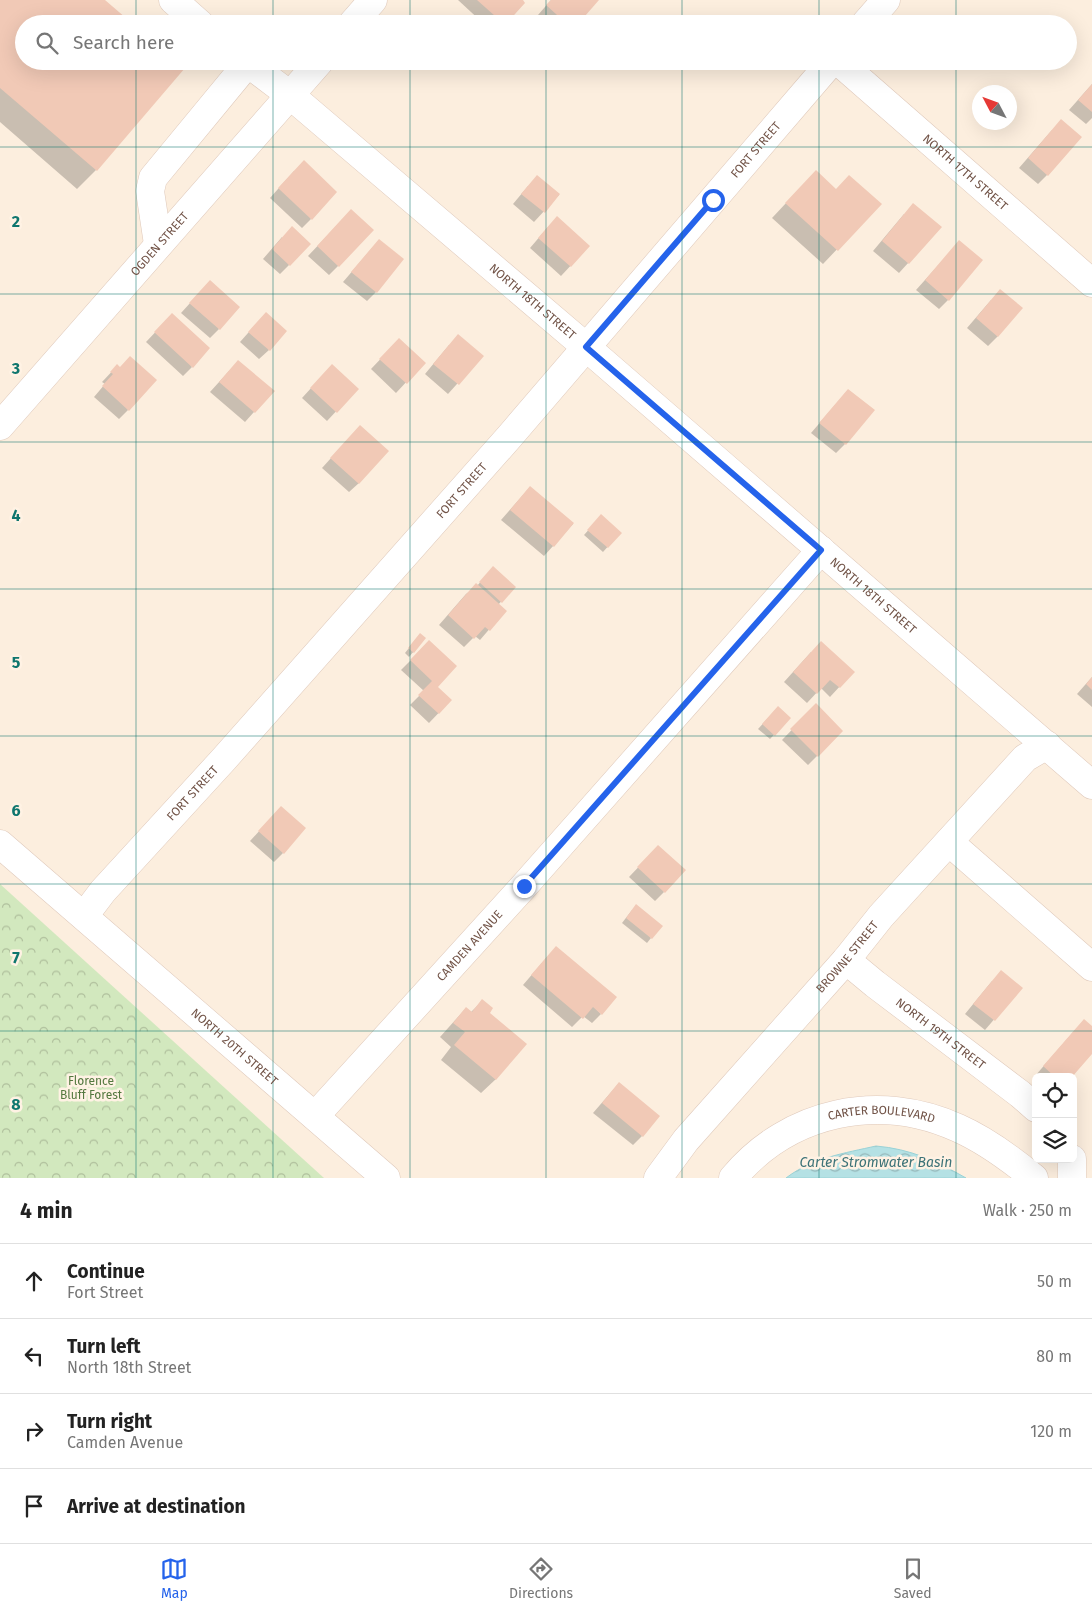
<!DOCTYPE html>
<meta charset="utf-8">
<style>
body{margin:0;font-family:"Fira Sans",sans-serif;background:#f2f2f2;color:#222}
.controls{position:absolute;right:15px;bottom:15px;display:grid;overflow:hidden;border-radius:8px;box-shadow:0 5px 20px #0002}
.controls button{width:45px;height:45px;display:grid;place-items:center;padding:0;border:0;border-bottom:1px solid #e0e0e0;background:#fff;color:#222;font:25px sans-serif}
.compass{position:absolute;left:972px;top:85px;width:45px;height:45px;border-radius:50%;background:#fff;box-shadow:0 5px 20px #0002;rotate:311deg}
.stop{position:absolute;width:15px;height:15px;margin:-11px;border:4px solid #2563eb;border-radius:50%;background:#fff}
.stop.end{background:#2563eb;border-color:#fff;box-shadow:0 1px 5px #0008}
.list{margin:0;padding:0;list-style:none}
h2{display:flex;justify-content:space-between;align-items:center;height:65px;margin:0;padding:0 20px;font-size:21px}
h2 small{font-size:16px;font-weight:400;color:#767676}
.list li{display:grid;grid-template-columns:32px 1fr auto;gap:15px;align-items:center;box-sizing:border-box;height:75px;padding:0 20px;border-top:1px solid #e0e0e0}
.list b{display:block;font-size:19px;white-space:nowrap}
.list p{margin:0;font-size:16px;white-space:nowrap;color:#767676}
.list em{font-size:16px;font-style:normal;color:#767676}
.icon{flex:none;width:28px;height:28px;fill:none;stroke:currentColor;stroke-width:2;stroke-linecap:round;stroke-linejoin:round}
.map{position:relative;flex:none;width:1092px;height:1178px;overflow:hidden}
.search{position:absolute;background:#fff;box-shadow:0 5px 20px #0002;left:15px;right:15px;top:15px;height:55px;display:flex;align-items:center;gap:12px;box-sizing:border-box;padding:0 18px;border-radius:28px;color:#767676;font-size:19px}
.sheet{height:365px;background:#fff}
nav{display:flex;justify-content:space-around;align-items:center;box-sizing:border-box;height:70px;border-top:1px solid #e0e0e0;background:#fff;font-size:14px;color:#767676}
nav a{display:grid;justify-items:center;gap:2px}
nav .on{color:#2563eb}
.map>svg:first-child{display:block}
</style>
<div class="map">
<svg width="1092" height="1178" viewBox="0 0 1092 1178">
<defs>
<pattern id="forest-crowns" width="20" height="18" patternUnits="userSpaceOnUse" patternTransform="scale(1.25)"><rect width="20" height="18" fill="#d2e8be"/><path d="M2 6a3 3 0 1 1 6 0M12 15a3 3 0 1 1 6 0" fill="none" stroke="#afbf9c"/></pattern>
<pattern id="water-waves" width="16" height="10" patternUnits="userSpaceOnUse" patternTransform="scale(1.25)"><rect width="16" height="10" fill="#b4e1e4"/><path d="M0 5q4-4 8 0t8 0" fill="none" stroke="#97b9bb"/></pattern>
</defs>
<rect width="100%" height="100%" fill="#fceede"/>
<path fill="url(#forest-crowns)" d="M 0,884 L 324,1178 L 0,1178 Z"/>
<path fill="url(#water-waves)" stroke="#9ad2d6" d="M 876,1146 C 911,1149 936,1161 966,1178 L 786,1178 C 812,1158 845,1153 876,1146 Z"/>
<path fill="#0003" d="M 0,0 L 103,0 L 24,24 L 24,61 L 183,69 L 96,170 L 77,189 L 0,122 Z
M 458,0 L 521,0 L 505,24 L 484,24 Z
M 551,0 L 597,0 L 576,24 L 548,24 L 538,15 Z
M 1092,84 L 1092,118 L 1086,124 L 1069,110 Z
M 1052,130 L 1047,175 L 1038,184 L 1019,168 Z
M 294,171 L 311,219 L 302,228 L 270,198 Z
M 528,186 L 559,195 L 534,222 L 513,204 Z
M 802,186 L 835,190 L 880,204 L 823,264 L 772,218 Z
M 904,214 L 940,228 L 899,273 L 873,251 Z
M 342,220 L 338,266 L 329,275 L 308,256 Z
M 548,227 L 589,246 L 561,276 L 530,248 Z
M 282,237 L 289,265 L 280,274 L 263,259 Z
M 379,240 L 376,292 L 367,301 L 343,282 Z
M 959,242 L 948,300 L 939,309 L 916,290 Z
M 201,291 L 219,329 L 210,338 L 181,313 Z
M 991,300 L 998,336 L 988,346 L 967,328 Z
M 257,323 L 269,350 L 259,359 L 240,342 Z
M 163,324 L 192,367 L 183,376 L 146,342 Z
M 449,345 L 482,356 L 448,394 L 425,374 Z
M 390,349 L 424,363 L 396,393 L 371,369 Z
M 117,366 L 128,410 L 119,419 L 94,397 L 105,384 L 102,382 Z
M 229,371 L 273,391 L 245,422 L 210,392 Z
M 323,375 L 357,389 L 327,421 L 302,398 Z
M 848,390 L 845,444 L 836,453 L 811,433 Z
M 351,436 L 359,483 L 349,492 L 322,468 Z
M 530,487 L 573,524 L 544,556 L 501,520 Z
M 601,516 L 620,533 L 603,552 L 584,535 Z
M 489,572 L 514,587 L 498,605 L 505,611 L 480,640 L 475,636 L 464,647 L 439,625 L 466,594 L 477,586 Z
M 425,638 L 409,657 L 405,653 L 416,639 Z
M 420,651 L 436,687 L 451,700 L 429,723 L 410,705 L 424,691 L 401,670 Z
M 811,652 L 853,672 L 830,697 L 821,688 L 807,703 L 784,682 Z
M 1092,677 L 1092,707 L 1077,694 Z
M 816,705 L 842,731 L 808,765 L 782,740 Z
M 778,707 L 790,718 L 770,739 L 758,729 Z
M 272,817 L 283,853 L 274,862 L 250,841 Z
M 649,856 L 664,892 L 655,901 L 629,877 Z
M 632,910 L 651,938 L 647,943 L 622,923 Z
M 547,957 L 601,1014 L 592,1023 L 583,1016 L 572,1027 L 523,985 Z
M 992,981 L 1021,988 L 985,1030 L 965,1014 Z
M 482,1001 L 488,1013 L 496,1079 L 481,1093 L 441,1060 L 451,1047 L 440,1037 L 466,1008 L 471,1012 Z
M 1092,1027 L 1092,1052 L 1071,1077 L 1035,1076 L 1075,1030 Z
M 619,1083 L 642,1136 L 633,1145 L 593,1113 Z"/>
<path fill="#f1c9b6" d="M 0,0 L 105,0 L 133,24 L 24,24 L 24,61 L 176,61 L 185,68 L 97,171 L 0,88 Z
M 477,0 L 523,0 L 525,3 L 506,24 L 504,24 Z
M 551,0 L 599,0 L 578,24 L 567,24 L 546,5 Z
M 1092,84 L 1092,112 L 1078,100 Z
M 1061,119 L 1082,137 L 1048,176 L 1028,158 Z
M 304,160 L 337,192 L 312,220 L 278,188 Z
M 816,170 L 836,189 L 849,175 L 882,204 L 838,251 L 785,203 Z
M 537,175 L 560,194 L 545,213 L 521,194 Z
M 913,203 L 942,227 L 909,264 L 882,241 Z
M 351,209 L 374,230 L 339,267 L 317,246 Z
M 557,216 L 590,246 L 571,267 L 538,238 Z
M 292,226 L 311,244 L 290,266 L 272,249 Z
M 379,239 L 404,259 L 377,293 L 351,272 Z
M 959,240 L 983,260 L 949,301 L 925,280 Z
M 210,280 L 240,307 L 220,330 L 189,303 Z
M 1000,289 L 1023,308 L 998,337 L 976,318 Z
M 266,312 L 287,331 L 270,351 L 248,332 Z
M 172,313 L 210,348 L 193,368 L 154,332 Z
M 458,334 L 484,356 L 459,385 L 433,364 Z
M 399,338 L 426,363 L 407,384 L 379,359 Z
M 130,356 L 157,380 L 129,411 L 102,386 L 113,374 L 110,372 L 117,364 L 120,367 Z
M 238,360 L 275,391 L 255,413 L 219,382 Z
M 332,364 L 359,389 L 337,413 L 310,388 Z
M 848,389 L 875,410 L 846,445 L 819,423 Z
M 360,425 L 389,451 L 359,484 L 330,458 Z
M 530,486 L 574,523 L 554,547 L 510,510 Z
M 601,514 L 622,533 L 608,548 L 587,530 Z
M 493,566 L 516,587 L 502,603 L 479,582 Z
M 476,583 L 507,611 L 490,631 L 485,627 L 474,639 L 448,615 Z
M 420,633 L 426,638 L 414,653 L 408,648 Z
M 429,640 L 457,666 L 438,687 L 452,700 L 439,714 L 418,695 L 432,681 L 410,660 Z
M 821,641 L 855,672 L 840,688 L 830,680 L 817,694 L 793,672 Z
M 1092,677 L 1092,690 L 1086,684 Z
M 816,703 L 843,731 L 818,757 L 790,729 Z
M 778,706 L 791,718 L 775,736 L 762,724 Z
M 281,806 L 306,828 L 284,854 L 258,831 Z
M 658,845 L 686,870 L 665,893 L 637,867 Z
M 636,904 L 663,926 L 652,939 L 626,918 Z
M 556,946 L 617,997 L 602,1015 L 593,1007 L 583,1019 L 531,975 Z
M 1001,970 L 1023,988 L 995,1021 L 973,1004 Z
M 482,999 L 493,1008 L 490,1013 L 527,1044 L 496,1080 L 454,1045 L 465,1032 L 453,1023 L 466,1007 L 472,1012 Z
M 1084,1019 L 1092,1026 L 1092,1054 L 1072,1077 L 1055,1077 L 1043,1066 Z
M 619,1082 L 660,1116 L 643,1137 L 602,1103 Z"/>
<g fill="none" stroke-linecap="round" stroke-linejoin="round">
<defs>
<g id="minor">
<path d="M 173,0 L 200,24"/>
<path d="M 352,24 L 373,0"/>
<path d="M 865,24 L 886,0"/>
<path id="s1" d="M 245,61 L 290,95 L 586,347 L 1092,785"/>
<path id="s2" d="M 838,61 L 1092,283"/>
<path d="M 158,244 L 150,191 L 153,178 L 247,64"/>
<path id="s3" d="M 0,426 L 320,61"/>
<path d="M 949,842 L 1092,967"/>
<path id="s4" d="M 0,844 L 386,1178"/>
<path id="s5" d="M 84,916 L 103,891 L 224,759 L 510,436 L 832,61"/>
<path id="s6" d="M 846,960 L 875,984 L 1020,1094 L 1036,1108"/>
<path id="s7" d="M 315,1116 L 524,886 L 821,550"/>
<path d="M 1072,1159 L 1072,1178"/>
<path id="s8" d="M 658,1178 L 686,1140 L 846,960 L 881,916 L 1025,758 L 1047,745"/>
<path id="s9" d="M 733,1178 C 789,1111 879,1092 958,1128 C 985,1140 1011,1159 1034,1178"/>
</g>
</defs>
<use href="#minor" stroke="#dfc9bb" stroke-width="29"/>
<use href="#minor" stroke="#fff" stroke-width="28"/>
</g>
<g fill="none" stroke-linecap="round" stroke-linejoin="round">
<path stroke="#2563eb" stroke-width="6" d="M 524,886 L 821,550 L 586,347 L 713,200"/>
</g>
<path fill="none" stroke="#0f766e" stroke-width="1" stroke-opacity="0.55" d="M 136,0 L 136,24M 273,0 L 273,24M 410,0 L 410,24M 546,0 L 546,24M 682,0 L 682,24M 819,0 L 819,24M 956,0 L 956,24M 136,61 L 136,1178M 273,61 L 273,1178M 410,61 L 410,1178M 546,61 L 546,1178M 682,61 L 682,1178M 819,61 L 819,1178M 956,61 L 956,1178M 0,147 L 1092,147M 0,294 L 1092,294M 0,442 L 1092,442M 0,589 L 1092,589M 0,736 L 1092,736M 0,884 L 1092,884M 0,1031 L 1092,1031"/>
<g text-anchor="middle" stroke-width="5" stroke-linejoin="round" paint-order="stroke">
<g font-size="12" fill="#715347" stroke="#fff2e4">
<text dy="4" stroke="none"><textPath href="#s5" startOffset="1019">FORT STREET</textPath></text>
<text dy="4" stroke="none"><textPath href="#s2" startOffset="169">NORTH 17TH STREET</textPath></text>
<text dy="4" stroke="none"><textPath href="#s3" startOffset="242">OGDEN STREET</textPath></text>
<text dy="4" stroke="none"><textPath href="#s1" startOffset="375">NORTH 18TH STREET</textPath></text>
<text dy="4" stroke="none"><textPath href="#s5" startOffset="569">FORT STREET</textPath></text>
<text dy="4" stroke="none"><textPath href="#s1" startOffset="825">NORTH 18TH STREET</textPath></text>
<text dy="4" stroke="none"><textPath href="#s5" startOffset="164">FORT STREET</textPath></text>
<text dy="4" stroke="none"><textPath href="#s7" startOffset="230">CAMDEN AVENUE</textPath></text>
<text dy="4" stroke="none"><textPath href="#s8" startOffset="291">BROWNE STREET</textPath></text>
<text dy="4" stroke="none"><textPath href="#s6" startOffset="120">NORTH 19TH STREET</textPath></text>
<text dy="4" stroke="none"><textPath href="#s4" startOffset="310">NORTH 20TH STREET</textPath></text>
<text dy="4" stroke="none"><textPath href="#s9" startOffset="169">CARTER BOULEVARD</textPath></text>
</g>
<g font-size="12" fill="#54783f" stroke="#fff2e4">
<text x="91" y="1085">Florence<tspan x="91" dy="14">Bluff Forest</tspan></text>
</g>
<g font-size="14" font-style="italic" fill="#3c7277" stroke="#fff2e4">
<text x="876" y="1167">Carter Stromwater Basin</text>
</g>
</g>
<g font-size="16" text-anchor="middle" font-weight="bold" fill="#0f766e" stroke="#fff2e4" stroke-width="5" stroke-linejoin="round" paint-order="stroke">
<text x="16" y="227">2</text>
<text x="16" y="374">3</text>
<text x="16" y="521">4</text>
<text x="16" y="668">5</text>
<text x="16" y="816">6</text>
<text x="16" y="963">7</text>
<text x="16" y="1110">8</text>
</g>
</svg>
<div class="controls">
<button><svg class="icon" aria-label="locate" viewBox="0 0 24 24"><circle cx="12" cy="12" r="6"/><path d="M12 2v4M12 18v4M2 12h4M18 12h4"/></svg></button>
<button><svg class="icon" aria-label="layers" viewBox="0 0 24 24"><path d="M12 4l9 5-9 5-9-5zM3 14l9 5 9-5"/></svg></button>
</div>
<svg class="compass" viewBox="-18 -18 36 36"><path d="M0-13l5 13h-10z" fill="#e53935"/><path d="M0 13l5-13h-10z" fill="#767676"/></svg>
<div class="stop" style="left:713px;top:200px"></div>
<div class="stop end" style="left:524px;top:886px"></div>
<div class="search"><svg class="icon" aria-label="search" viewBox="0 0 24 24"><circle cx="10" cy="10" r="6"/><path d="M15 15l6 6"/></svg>Search here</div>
</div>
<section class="sheet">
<h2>4 min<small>Walk · 250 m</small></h2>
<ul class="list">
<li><svg class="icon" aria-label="ahead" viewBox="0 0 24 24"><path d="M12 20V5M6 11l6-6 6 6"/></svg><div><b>Continue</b><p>Fort Street</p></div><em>50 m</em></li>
<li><svg class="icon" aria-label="left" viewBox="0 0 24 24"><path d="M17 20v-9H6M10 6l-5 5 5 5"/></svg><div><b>Turn left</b><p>North 18th Street</p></div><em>80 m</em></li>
<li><svg class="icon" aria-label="right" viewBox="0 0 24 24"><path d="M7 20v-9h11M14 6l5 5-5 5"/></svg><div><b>Turn right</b><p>Camden Avenue</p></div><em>120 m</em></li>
<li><svg class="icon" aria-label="arrive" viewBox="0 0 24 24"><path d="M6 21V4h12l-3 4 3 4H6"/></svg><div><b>Arrive at destination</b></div></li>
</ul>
</section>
<nav>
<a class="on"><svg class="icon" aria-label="map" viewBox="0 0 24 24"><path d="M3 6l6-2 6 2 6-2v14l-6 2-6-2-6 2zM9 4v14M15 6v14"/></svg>Map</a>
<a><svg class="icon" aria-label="directions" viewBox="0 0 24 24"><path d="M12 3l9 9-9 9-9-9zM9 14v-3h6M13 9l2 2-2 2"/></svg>Directions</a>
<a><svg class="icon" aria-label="saved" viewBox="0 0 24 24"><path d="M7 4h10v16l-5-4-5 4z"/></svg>Saved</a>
</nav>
